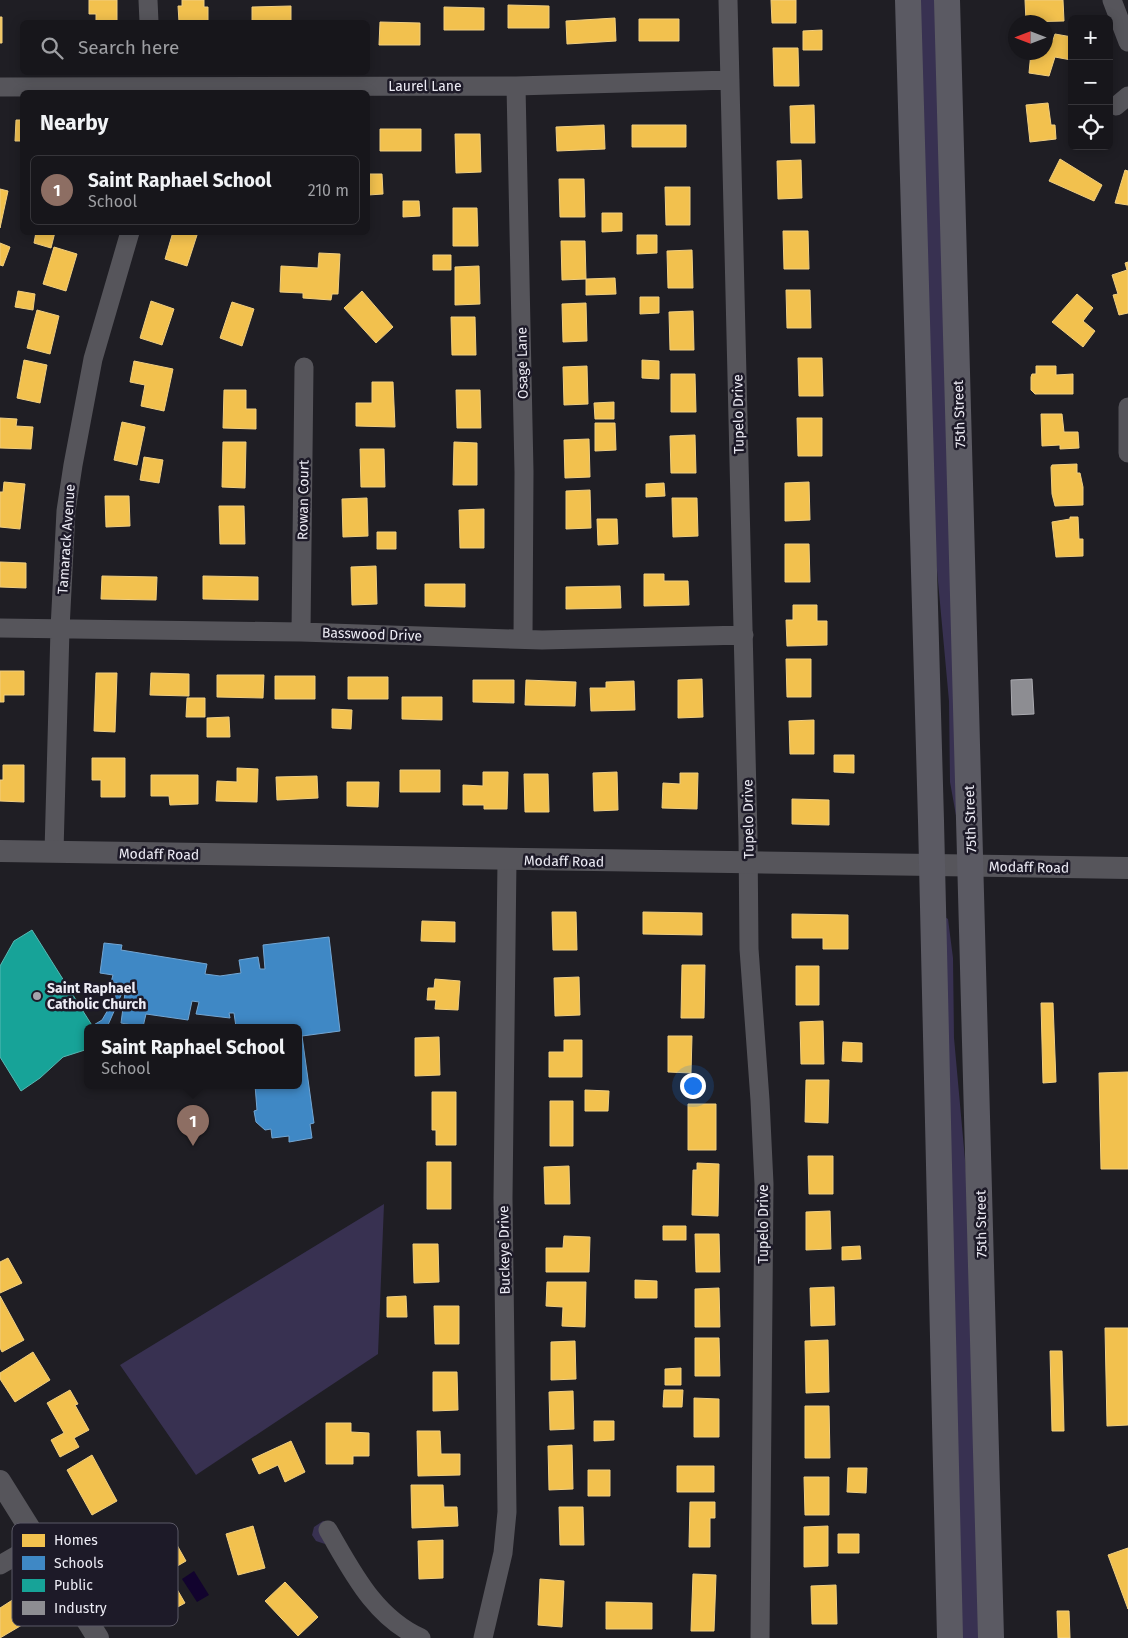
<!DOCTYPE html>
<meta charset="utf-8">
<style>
body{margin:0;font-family:"Fira Sans",sans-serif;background:#201f24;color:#f1f3f6}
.controls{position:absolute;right:15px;top:15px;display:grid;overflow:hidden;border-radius:8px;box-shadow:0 2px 12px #0003}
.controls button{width:45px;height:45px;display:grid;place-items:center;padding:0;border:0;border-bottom:1px solid #36353a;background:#17161b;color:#f1f3f6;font:25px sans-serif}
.compass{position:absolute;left:1008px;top:15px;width:45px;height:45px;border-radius:50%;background:#17161b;box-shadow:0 2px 12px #0003;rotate:270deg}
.you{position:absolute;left:692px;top:1085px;width:18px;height:18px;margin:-12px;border:4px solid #fff;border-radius:50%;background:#1a73e8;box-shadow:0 0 0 8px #1a73e833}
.badge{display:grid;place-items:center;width:32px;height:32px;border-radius:50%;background:#a5a4ac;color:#fff;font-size:16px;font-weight:700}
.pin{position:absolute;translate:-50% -41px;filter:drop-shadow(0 1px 2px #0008)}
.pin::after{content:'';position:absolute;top:26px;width:18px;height:15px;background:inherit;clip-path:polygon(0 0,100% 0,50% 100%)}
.popup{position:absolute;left:84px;top:1024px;width:218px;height:65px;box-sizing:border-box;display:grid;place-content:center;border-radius:8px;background:#17161b;filter:drop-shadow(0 1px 4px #0005);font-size:16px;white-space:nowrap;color:#9e9fa3}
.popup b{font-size:19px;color:#f1f3f6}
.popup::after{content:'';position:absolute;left:50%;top:100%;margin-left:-10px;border:10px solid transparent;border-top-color:#17161b}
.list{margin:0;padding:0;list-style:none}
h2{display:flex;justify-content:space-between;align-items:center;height:65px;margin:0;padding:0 20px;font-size:21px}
h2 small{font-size:16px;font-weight:400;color:#9e9fa3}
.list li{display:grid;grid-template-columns:32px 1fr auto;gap:15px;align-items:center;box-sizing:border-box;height:70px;margin:0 10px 10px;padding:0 10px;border:1px solid #36353a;border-radius:8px}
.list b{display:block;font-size:19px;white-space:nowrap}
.list p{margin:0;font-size:16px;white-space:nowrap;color:#9e9fa3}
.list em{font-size:16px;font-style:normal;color:#9e9fa3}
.icon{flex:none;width:28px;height:28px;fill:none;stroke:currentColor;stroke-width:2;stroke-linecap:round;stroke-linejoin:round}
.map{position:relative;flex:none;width:1128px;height:1638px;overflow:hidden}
.search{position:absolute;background:#17161b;box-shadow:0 2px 12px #0003;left:20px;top:20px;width:350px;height:55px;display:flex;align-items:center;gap:12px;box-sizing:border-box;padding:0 18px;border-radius:8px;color:#9e9fa3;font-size:19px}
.panel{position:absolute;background:#17161b;box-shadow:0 2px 12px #0003;left:20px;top:90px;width:350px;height:145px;border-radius:8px}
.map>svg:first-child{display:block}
</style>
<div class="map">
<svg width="1128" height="1638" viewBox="0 0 1128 1638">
<rect width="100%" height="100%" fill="#1f1e24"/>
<path fill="#383151" d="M 917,0 L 937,0 L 957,821 L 950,782 L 949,701 L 931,505 Z
M 945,917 L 948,919 L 953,958 L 954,1038 L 972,1237 L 980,1638 L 960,1638 Z
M 384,1204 L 378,1354 L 196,1475 L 120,1365 Z
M 323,1521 L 327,1522 L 329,1543 L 325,1544 L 316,1541 L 312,1535 L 314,1527 Z"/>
<path fill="#12032e" d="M 194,1571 L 209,1595 L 197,1602 L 182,1579 Z"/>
<path fill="#f2c14e" stroke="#f0ce80" d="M 89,0 L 117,0 L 117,22 L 96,22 L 96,14 L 89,14 Z
M 182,0 L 204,0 L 204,7 L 208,7 L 208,22 L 179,22 L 178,6 L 182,6 Z
M 771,0 L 796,0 L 796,23 L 772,23 Z
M 1025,0 L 1063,0 L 1064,21 L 1026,22 Z
M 508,5 L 549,6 L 549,28 L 508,28 Z
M 291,6 L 291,22 L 252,22 L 252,7 Z
M 444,7 L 484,8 L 484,30 L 444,30 Z
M 0,17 L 2,17 L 2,43 L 0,43 Z
M 615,18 L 616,41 L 567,44 L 566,21 Z
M 639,19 L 679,19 L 679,41 L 639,41 Z
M 380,22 L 420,23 L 420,45 L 379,45 Z
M 822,30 L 822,50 L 803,50 L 803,31 Z
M 1055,34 L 1072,37 L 1071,60 L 1055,57 L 1049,76 L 1029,73 L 1031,52 L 1046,52 L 1046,38 L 1053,40 Z
M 773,48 L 798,48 L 799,86 L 774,86 Z
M 1048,103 L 1051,125 L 1055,125 L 1056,139 L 1030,142 L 1026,105 Z
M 814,105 L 815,143 L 791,143 L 790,106 Z
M 16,120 L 22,120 L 22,141 L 15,141 Z
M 604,125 L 605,149 L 557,151 L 556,127 Z
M 632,125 L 686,125 L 686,147 L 632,147 Z
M 380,129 L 421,129 L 421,151 L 380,151 Z
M 455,134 L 480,134 L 481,172 L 456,173 Z
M 1060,159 L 1102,185 L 1094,201 L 1049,181 Z
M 801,160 L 802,198 L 778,199 L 777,161 Z
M 1125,170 L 1128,171 L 1128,205 L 1115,203 Z
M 368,174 L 382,174 L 383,194 L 368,195 Z
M 559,179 L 584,179 L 585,217 L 560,217 Z
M 665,187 L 690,187 L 690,225 L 666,225 Z
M 0,189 L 8,191 L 0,228 Z
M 403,201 L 419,201 L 420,216 L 403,217 Z
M 453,208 L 477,208 L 478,246 L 453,246 Z
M 602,213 L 622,213 L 622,231 L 602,232 Z
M 783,231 L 808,231 L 809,269 L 784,269 Z
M 36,232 L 55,232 L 51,248 L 34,243 Z
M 173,232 L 198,232 L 187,266 L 165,259 Z
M 637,235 L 657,235 L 657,253 L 637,254 Z
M 561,241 L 585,241 L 586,279 L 562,280 Z
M 0,243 L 10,247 L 3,266 L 0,265 Z
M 54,247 L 77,254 L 66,291 L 43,284 Z
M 692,250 L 693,288 L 668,288 L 667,251 Z
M 319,253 L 340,254 L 338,294 L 332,294 L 331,300 L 303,298 L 303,293 L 280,292 L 281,266 L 318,268 Z
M 433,255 L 451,255 L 451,270 L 433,270 Z
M 1128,262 L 1128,313 L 1119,315 L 1113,295 L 1118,294 L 1112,275 L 1127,270 L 1125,263 Z
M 479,266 L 480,304 L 455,305 L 455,267 Z
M 615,278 L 616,294 L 586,295 L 586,279 Z
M 786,290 L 810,290 L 811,328 L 787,328 Z
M 18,291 L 35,294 L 33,310 L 15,307 Z
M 362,291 L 393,327 L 376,343 L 344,308 Z
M 1077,294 L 1093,308 L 1083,321 L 1095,331 L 1083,347 L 1052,322 Z
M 640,297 L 659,297 L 659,313 L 640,314 Z
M 151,301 L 174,309 L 162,345 L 140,338 Z
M 232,302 L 254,309 L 242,346 L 220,338 Z
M 586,303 L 587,341 L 563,342 L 562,304 Z
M 37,310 L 59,316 L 50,354 L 27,348 Z
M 693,311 L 694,350 L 670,350 L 669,312 Z
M 451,317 L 475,317 L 476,355 L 452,355 Z
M 798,358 L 822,358 L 823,396 L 799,396 Z
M 24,360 L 47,365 L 40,403 L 17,398 Z
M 642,360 L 659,361 L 659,379 L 642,378 Z
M 134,361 L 173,369 L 164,411 L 141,406 L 145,385 L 130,382 Z
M 587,366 L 588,404 L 564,405 L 563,367 Z
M 1036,366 L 1056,366 L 1056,375 L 1073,374 L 1073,394 L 1035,394 L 1031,390 L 1031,377 L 1032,374 L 1036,374 Z
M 671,374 L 695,374 L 696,412 L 671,412 Z
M 372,382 L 393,382 L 395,427 L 356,426 L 356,403 L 372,403 Z
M 224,390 L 246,390 L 246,409 L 256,409 L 256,429 L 223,428 Z
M 456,390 L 480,390 L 481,428 L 457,428 Z
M 614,402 L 614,419 L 595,419 L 594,403 Z
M 1041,414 L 1062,414 L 1064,432 L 1078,432 L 1079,448 L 1060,449 L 1060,445 L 1042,446 Z
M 0,418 L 17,419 L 16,426 L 33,427 L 31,449 L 0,448 Z
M 797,418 L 822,418 L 822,456 L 798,456 Z
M 122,422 L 145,427 L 137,465 L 114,460 Z
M 595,423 L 615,423 L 616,450 L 595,451 Z
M 695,435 L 696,473 L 671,473 L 670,436 Z
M 589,439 L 590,477 L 565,478 L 564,440 Z
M 223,442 L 246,442 L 245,488 L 222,487 Z
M 454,442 L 477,443 L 477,485 L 453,485 Z
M 360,449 L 384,449 L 385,487 L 361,487 Z
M 144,457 L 163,460 L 159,483 L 140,480 Z
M 1077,464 L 1077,473 L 1080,473 L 1083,487 L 1083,505 L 1055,506 L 1052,494 L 1051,467 L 1052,465 Z
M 4,482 L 25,484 L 20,529 L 0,527 L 0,492 L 3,492 Z
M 809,482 L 810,520 L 785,521 L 785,483 Z
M 664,483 L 665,496 L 646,497 L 646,484 Z
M 590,490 L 591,528 L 566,529 L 566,491 Z
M 105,496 L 129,496 L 130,526 L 106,527 Z
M 367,498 L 368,536 L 343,537 L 342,499 Z
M 672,498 L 697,498 L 698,536 L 673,537 Z
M 219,506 L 244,506 L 245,544 L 220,544 Z
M 484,509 L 484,548 L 460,548 L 459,510 Z
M 1070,517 L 1078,517 L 1079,539 L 1083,539 L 1083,556 L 1056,557 L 1052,522 L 1070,519 Z
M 597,519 L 617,519 L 618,544 L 598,545 Z
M 377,532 L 396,532 L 396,549 L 377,549 Z
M 785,544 L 809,544 L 810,582 L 785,582 Z
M 0,562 L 26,563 L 26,588 L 0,587 Z
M 376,566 L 377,604 L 352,605 L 351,567 Z
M 644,574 L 664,574 L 664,581 L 688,581 L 689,605 L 644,606 Z
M 102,576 L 157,577 L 156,600 L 101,599 Z
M 203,576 L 258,577 L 258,600 L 203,599 Z
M 425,584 L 465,584 L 465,607 L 425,606 Z
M 620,586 L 621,608 L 566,609 L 566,587 Z
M 793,605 L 817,605 L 817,621 L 827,621 L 827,645 L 787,646 L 786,620 L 793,620 Z
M 786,659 L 811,659 L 811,697 L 787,697 Z
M 0,671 L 24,671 L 24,695 L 4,695 L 4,702 L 0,702 Z
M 96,673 L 117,673 L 115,732 L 94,731 Z
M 151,673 L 189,674 L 189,696 L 150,695 Z
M 217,675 L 264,675 L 263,698 L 217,697 Z
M 275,676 L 315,676 L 315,699 L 275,699 Z
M 348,677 L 388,677 L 388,699 L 348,699 Z
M 702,679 L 703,717 L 678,718 L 678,680 Z
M 473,680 L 514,680 L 514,703 L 473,702 Z
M 526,680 L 576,682 L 575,706 L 525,705 Z
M 634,681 L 635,710 L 591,711 L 590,688 L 606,688 L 606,682 Z
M 402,697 L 442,697 L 442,720 L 402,719 Z
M 187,698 L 205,698 L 205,717 L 186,717 Z
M 332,709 L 352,710 L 351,729 L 332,728 Z
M 229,717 L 230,737 L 207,737 L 207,718 Z
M 814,720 L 814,754 L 790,754 L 789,721 Z
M 834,755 L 854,755 L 854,773 L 834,772 Z
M 92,758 L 125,758 L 125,797 L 101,797 L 101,780 L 92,780 Z
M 3,765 L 24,765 L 24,802 L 0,801 L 0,780 L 3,780 Z
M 237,768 L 258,769 L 257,802 L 216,801 L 217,781 L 237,782 Z
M 400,770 L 440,770 L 440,792 L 400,792 Z
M 483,772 L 508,772 L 507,809 L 484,809 L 484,805 L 463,805 L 463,785 L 483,786 Z
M 617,772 L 618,810 L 594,811 L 593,773 Z
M 680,773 L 698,773 L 697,809 L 662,808 L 663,783 L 680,784 Z
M 524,774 L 548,774 L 549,812 L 525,812 Z
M 151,775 L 198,775 L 198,804 L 170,805 L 169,796 L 151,796 Z
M 317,776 L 318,798 L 277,800 L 276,777 Z
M 347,782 L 379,782 L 378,807 L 347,806 Z
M 792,799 L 829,800 L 829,825 L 792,824 Z
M 552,912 L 576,912 L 577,950 L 553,950 Z
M 643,912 L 702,913 L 702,935 L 643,934 Z
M 792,914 L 848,915 L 848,949 L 823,949 L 823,938 L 792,938 Z
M 422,921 L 455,922 L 455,942 L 421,941 Z
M 682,965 L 705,965 L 704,1018 L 681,1018 Z
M 796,966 L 819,966 L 819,1005 L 796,1005 Z
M 579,977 L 580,1015 L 555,1016 L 554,978 Z
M 435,979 L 460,981 L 458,1010 L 435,1009 L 436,1000 L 427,1000 L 428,988 L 434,988 Z
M 1041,1003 L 1053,1003 L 1056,1082 L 1043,1083 Z
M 823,1021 L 824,1064 L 801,1064 L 800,1022 Z
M 668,1036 L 692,1036 L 691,1073 L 668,1072 Z
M 439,1037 L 440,1075 L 415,1076 L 415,1038 Z
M 564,1040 L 582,1040 L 582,1077 L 549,1077 L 549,1052 L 564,1052 Z
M 843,1042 L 862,1043 L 862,1062 L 842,1061 Z
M 1128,1072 L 1128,1169 L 1101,1169 L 1099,1073 Z
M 806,1080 L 829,1080 L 828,1123 L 805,1122 Z
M 585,1090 L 609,1091 L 608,1111 L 585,1111 Z
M 432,1092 L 456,1092 L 456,1145 L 436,1145 L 436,1130 L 432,1130 Z
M 550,1101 L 573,1101 L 573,1146 L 550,1146 Z
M 688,1104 L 716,1104 L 716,1150 L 688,1150 Z
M 808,1156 L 833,1156 L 833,1194 L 809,1194 Z
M 427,1162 L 451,1162 L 451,1209 L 427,1209 Z
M 697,1163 L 719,1164 L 718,1216 L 692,1215 L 693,1170 L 697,1170 Z
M 569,1166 L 570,1204 L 545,1204 L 544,1167 Z
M 830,1211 L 831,1249 L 806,1250 L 806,1212 Z
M 663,1226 L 686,1226 L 686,1240 L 663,1240 Z
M 695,1234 L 719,1234 L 720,1272 L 696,1272 Z
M 564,1236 L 590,1237 L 589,1272 L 546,1272 L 546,1248 L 563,1248 Z
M 413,1244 L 438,1244 L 439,1282 L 414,1283 Z
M 860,1246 L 861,1259 L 842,1260 L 842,1247 Z
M 8,1258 L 22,1283 L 0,1293 L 0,1262 Z
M 635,1280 L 657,1281 L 657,1298 L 635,1298 Z
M 547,1282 L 586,1282 L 585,1327 L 562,1326 L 563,1307 L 546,1306 Z
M 834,1287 L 835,1325 L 811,1326 L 810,1288 Z
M 719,1288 L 720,1327 L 695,1327 L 695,1289 Z
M 0,1296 L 24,1340 L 2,1352 L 0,1348 Z
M 406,1296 L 407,1317 L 387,1317 L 387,1297 Z
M 434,1306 L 459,1306 L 459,1344 L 435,1344 Z
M 1105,1328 L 1128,1328 L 1128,1425 L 1107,1426 Z
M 695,1338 L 719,1338 L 720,1376 L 695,1376 Z
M 828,1340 L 829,1392 L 806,1393 L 805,1341 Z
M 575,1341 L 576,1379 L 551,1380 L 551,1342 Z
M 1050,1351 L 1062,1351 L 1064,1431 L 1052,1431 Z
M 33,1352 L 50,1380 L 15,1402 L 0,1379 L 0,1373 Z
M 681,1368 L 681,1385 L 665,1385 L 665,1369 Z
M 433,1372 L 457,1372 L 458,1410 L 433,1411 Z
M 70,1390 L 78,1404 L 75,1405 L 89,1430 L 74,1438 L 79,1447 L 60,1457 L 51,1440 L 64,1433 L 47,1403 Z
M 664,1390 L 683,1390 L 682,1407 L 663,1407 Z
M 573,1391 L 574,1429 L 550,1430 L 549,1392 Z
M 694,1398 L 719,1399 L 719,1437 L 694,1437 Z
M 805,1406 L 829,1406 L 830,1458 L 805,1458 Z
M 594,1421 L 614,1421 L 614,1440 L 594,1441 Z
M 326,1423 L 351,1423 L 351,1432 L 369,1433 L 369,1456 L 353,1456 L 353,1464 L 326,1464 Z
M 417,1431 L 440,1431 L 441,1454 L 460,1454 L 460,1475 L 418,1476 Z
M 291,1441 L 305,1472 L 285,1482 L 278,1465 L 259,1474 L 252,1459 Z
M 572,1445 L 573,1489 L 549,1490 L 548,1446 Z
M 92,1455 L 117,1501 L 92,1515 L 67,1470 Z
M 677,1466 L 714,1466 L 714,1492 L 677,1492 Z
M 848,1468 L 867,1468 L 866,1493 L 847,1492 Z
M 588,1470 L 610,1470 L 610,1496 L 588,1496 Z
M 804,1477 L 829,1477 L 829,1515 L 805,1515 Z
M 411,1485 L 443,1485 L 444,1507 L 457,1507 L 458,1526 L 412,1528 Z
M 690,1502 L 715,1502 L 715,1518 L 710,1518 L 710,1547 L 689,1547 Z
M 559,1507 L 583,1507 L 584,1545 L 560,1545 Z
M 253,1526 L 265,1568 L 238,1575 L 226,1534 Z
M 828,1526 L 828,1566 L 804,1567 L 804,1527 Z
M 838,1534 L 859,1534 L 859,1553 L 838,1553 Z
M 443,1540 L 443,1578 L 419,1579 L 418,1541 Z
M 177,1545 L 186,1561 L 167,1572 L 185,1603 L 165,1614 L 145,1578 L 134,1584 L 122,1562 L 150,1547 L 156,1557 Z
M 1128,1548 L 1128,1609 L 1108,1555 Z
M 693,1574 L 716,1575 L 714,1631 L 691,1631 Z
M 540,1579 L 564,1581 L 562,1627 L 538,1625 Z
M 285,1582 L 318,1617 L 298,1636 L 265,1601 Z
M 836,1585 L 837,1624 L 812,1624 L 811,1586 Z
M 14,1599 L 27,1622 L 0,1638 L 0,1608 Z
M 606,1602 L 652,1603 L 652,1629 L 606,1629 Z
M 1057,1611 L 1069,1611 L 1070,1638 L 1058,1638 Z"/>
<path fill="#3f88c5" stroke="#73a6d3" d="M 329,937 L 340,1031 L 302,1036 L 314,1123 L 310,1124 L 312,1138 L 289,1142 L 289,1136 L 272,1138 L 271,1129 L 265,1130 L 256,1122 L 254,1111 L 257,1110 L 255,1085 L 298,1085 L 298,1027 L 236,1027 L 234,1013 L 229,1013 L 230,1018 L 196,1014 L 199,1002 L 192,1001 L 188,1020 L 146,1014 L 143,1027 L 121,1023 L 125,993 L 122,993 L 108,1025 L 92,1026 L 102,1020 L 115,998 L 117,983 L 111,982 L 113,975 L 100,973 L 104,943 L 122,945 L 121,950 L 207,964 L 205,974 L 220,976 L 241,973 L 239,960 L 258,957 L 260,969 L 265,969 L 263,945 Z"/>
<path fill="#17a398" stroke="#57b9b4" d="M 32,930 L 93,1027 L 88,1027 L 88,1049 L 63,1057 L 40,1078 L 21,1091 L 0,1057 L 0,966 L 14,941 Z"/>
<path fill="#8d8d92" stroke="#aaaab0" d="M 1032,679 L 1034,714 L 1012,715 L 1011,680 Z"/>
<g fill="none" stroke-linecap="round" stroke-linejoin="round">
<path stroke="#56555b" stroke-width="19" d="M 148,0 L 149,22
M 728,0 L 748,837 L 749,949 L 760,1100 L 764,1184 L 760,1638
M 1112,0 L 1128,42
M 516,86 L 524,472 L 523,639
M 0,87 L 516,86 L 730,80
M 1116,106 L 1128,96
M 1128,407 L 1128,453
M 0,628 L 301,632 L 542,640 L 744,635
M 301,632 L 304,367
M 54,852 L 60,629 L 66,511 L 73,465 L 93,359 L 130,232
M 328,1530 C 352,1571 374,1617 421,1638
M 0,1565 L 38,1543
M 483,1638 L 503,1553 L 507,1512 L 503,1198 L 507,860"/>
<path stroke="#56555b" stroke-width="22" d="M 0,851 L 1128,868
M 0,1481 L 98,1638"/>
<path stroke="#5b5a63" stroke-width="26" d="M 908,0 L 931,821 L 950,1638
M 947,0 L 991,1638"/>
</g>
<circle fill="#a5a4ac" stroke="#1d1a28" stroke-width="2" cx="37" cy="996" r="5"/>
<g text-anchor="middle" stroke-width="5" stroke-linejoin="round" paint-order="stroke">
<g font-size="14" fill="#edecf5" stroke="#1d1a28">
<text x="425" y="91">Laurel Lane</text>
<text transform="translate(522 363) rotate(-91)" y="5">Osage Lane</text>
<text transform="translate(738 414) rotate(-91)" y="5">Tupelo Drive</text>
<text transform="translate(959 414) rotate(-92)" y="5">75th Street</text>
<text transform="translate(303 500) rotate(-89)" y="5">Rowan Court</text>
<text transform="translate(66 539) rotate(-86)" y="5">Tamarack Avenue</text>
<text transform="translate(372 634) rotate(2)" y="5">Basswood Drive</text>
<text transform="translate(748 819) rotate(-91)" y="5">Tupelo Drive</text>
<text transform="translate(970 819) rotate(-92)" y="5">75th Street</text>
<text transform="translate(159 854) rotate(1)" y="5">Modaff Road</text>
<text transform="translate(564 861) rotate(1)" y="5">Modaff Road</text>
<text transform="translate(1029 867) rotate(1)" y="5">Modaff Road</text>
<text transform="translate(763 1224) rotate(-90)" y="5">Tupelo Drive</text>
<text transform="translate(981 1224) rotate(-91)" y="5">75th Street</text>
<text transform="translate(504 1250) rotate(-91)" y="5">Buckeye Drive</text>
</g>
<g font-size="14" font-weight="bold" fill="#edecf5" stroke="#1d1a28" text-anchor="start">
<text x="47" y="993">Saint Raphael<tspan x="47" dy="16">Catholic Church</tspan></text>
</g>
</g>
<rect x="12" y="1523" width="166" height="103" rx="8" fill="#1d1a28" stroke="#5b5966" stroke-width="1"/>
<rect x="22" y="1534" width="23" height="13" fill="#f2c14e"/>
<rect x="22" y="1556" width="23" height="14" fill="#3f88c5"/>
<rect x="22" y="1579" width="23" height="13" fill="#17a398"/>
<rect x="22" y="1601" width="23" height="14" fill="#8d8d92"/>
<g font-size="14" fill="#edecf5">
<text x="54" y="1545">Homes</text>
<text x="54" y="1568">Schools</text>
<text x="54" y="1590">Public</text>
<text x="54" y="1613">Industry</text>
</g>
</svg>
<div class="controls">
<button>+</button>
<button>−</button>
<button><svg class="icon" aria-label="locate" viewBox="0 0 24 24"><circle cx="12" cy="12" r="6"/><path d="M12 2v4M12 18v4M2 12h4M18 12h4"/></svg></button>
</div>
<svg class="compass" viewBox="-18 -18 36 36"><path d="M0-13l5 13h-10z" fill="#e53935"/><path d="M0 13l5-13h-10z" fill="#9e9fa3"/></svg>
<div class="you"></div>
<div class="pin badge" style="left:193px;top:1146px;background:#8d6e63">1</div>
<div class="popup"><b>Saint Raphael School</b>School</div>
<div class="search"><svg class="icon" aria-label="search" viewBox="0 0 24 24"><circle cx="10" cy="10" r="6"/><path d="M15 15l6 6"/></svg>Search here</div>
<section class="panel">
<h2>Nearby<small></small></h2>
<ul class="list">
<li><span class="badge" style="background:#8d6e63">1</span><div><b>Saint Raphael School</b><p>School</p></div><em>210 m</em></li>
</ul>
</section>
</div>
